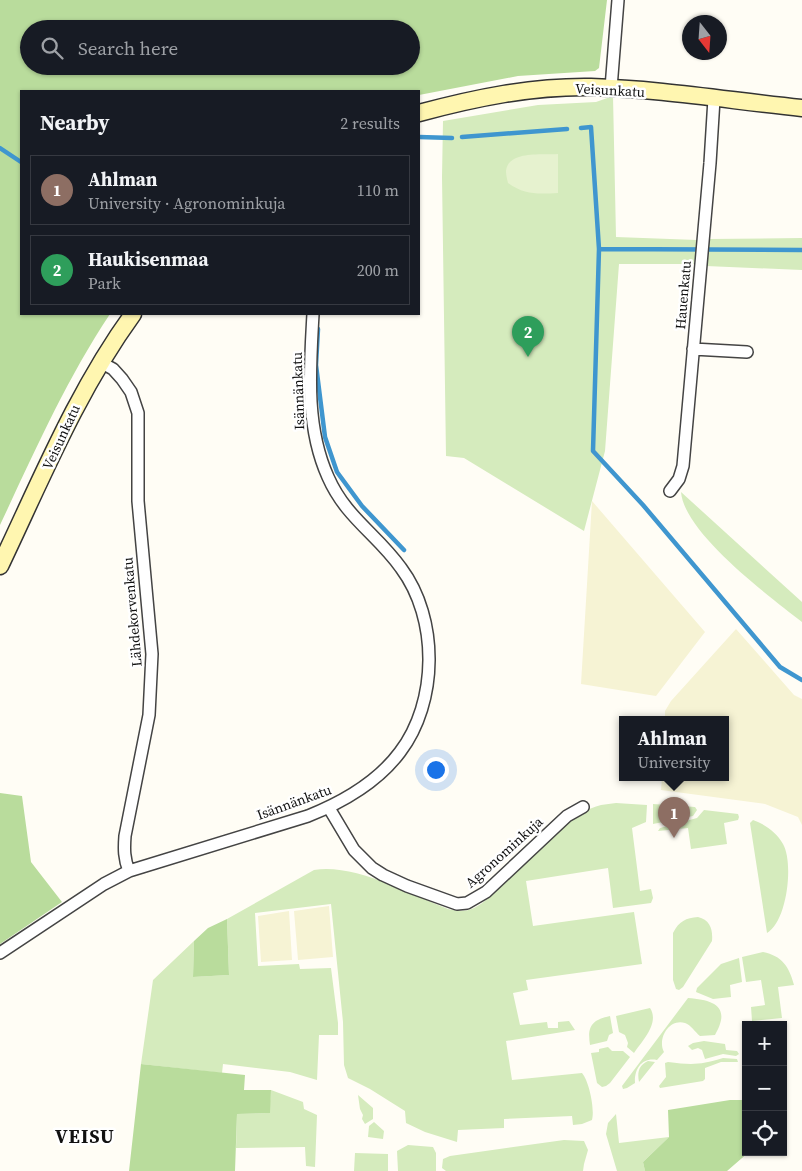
<!DOCTYPE html>
<meta charset="utf-8">
<style>
body{margin:0;font-family:"Source Serif 4",serif;background:#20242c;color:#f1f3f6}
.controls{position:absolute;right:15px;bottom:15px;display:grid;overflow:hidden;border-radius:0px;box-shadow:0 1px 4px #0004}
.controls button{width:45px;height:45px;display:grid;place-items:center;padding:0;border:0;border-bottom:1px solid #363941;background:#171b24;color:#f1f3f6;font:25px sans-serif}
.compass{position:absolute;left:682px;top:15px;width:45px;height:45px;border-radius:50%;background:#171b24;box-shadow:0 1px 4px #0004;rotate:163deg}
.you{position:absolute;left:435px;top:769px;width:18px;height:18px;margin:-12px;border:4px solid #fff;border-radius:50%;background:#1a73e8;box-shadow:0 0 0 8px #1a73e833}
.badge{display:grid;place-items:center;width:32px;height:32px;border-radius:50%;background:#ea580c;color:#fff;font-size:16px;font-weight:700}
.pin{position:absolute;translate:-50% -41px;filter:drop-shadow(0 1px 2px #0008)}
.pin::after{content:'';position:absolute;top:26px;width:18px;height:15px;background:inherit;clip-path:polygon(0 0,100% 0,50% 100%)}
.popup{position:absolute;left:619px;top:716px;width:110px;height:65px;box-sizing:border-box;display:grid;place-content:center;border-radius:0px;background:#171b24;filter:drop-shadow(0 1px 4px #0005);font-size:16px;white-space:nowrap;color:#9ea1a6}
.popup b{font-size:19px;color:#f1f3f6}
.popup::after{content:'';position:absolute;left:50%;top:100%;margin-left:-10px;border:10px solid transparent;border-top-color:#171b24}
.list{margin:0;padding:0;list-style:none}
h2{display:flex;justify-content:space-between;align-items:center;height:65px;margin:0;padding:0 20px;font-size:21px}
h2 small{font-size:16px;font-weight:400;color:#9ea1a6}
.list li{display:grid;grid-template-columns:32px 1fr auto;gap:15px;align-items:center;box-sizing:border-box;height:70px;margin:0 10px 10px;padding:0 10px;border:1px solid #363941;border-radius:0px}
.list b{display:block;font-size:19px;white-space:nowrap}
.list p{margin:0;font-size:16px;white-space:nowrap;color:#9ea1a6}
.list em{font-size:16px;font-style:normal;color:#9ea1a6}
.icon{flex:none;width:28px;height:28px;fill:none;stroke:currentColor;stroke-width:2;stroke-linecap:round;stroke-linejoin:round}
.map{position:relative;flex:none;width:802px;height:1171px;overflow:hidden}
.search{position:absolute;background:#171b24;box-shadow:0 1px 4px #0004;left:20px;top:20px;width:400px;height:55px;display:flex;align-items:center;gap:12px;box-sizing:border-box;padding:0 18px;border-radius:28px;color:#9ea1a6;font-size:19px}
.panel{position:absolute;background:#171b24;box-shadow:0 1px 4px #0004;left:20px;top:90px;width:400px;height:225px;border-radius:0px}
.map>svg:first-child{display:block}
</style>
<div class="map">
<svg width="802" height="1171" viewBox="0 0 802 1171">
<rect width="100%" height="100%" fill="#fffdf5"/>
<path fill="#f6f3d4" d="M 592,501 L 705,632 L 656,696 L 581,684 Z
M 736,629 L 794,695 L 802,699 L 802,825 L 798,817 L 765,804 L 661,790 L 662,777 L 725,777 L 725,719 L 665,719 L 665,711 L 671,701 Z
M 329,906 L 333,957 L 298,960 L 294,911 Z
M 289,911 L 292,960 L 261,962 L 258,916 Z"/>
<path fill="#d5ebbd" d="M 613,96 L 616,237 L 697,240 L 694,264 L 619,264 L 605,451 L 584,531 L 464,458 L 446,456 L 442,177 L 443,121 L 538,105 L 596,102 Z
M 802,238 L 802,270 L 706,266 L 709,239 Z
M 681,492 L 802,602 L 802,622 C 770,597 684,533 681,492 Z
M 616,803 L 647,805 L 646,822 L 632,828 L 640,891 L 651,889 L 653,898 L 651,903 L 613,908 L 608,868 L 526,881 L 533,926 L 634,912 L 642,964 L 526,980 L 528,990 L 513,993 L 520,1025 L 547,1022 L 548,1028 L 558,1028 L 558,1022 L 569,1021 L 575,1030 L 506,1041 L 512,1080 L 582,1073 C 589,1081 595,1109 592,1120 L 582,1124 L 573,1125 L 572,1116 L 504,1119 L 504,1128 L 458,1130 L 457,1142 L 425,1132 L 406,1123 L 405,1111 L 370,1089 L 348,1078 L 344,1065 L 343,1022 L 331,904 L 255,913 L 258,966 L 299,964 L 300,969 L 331,968 L 338,1023 L 338,1035 L 319,1035 L 317,1080 L 290,1072 L 223,1064 L 222,1073 L 141,1064 L 153,980 L 194,941 L 193,977 L 229,975 L 227,919 L 314,870 C 354,863 410,894 448,909 C 457,911 465,912 474,908 C 485,903 494,892 503,883 C 527,861 569,812 601,805 C 606,804 611,804 616,803 Z
M 653,804 L 695,807 L 697,810 L 693,816 L 653,824 Z
M 704,810 L 738,814 L 739,817 L 738,820 L 724,823 L 727,844 L 691,849 L 688,828 L 658,831 L 660,828 L 697,818 Z
M 753,820 C 765,824 777,833 783,844 C 794,863 787,922 767,933 L 750,823 Z
M 698,917 C 710,920 713,929 712,941 L 683,987 L 679,990 L 676,989 L 673,980 L 673,933 C 679,921 686,918 698,917 Z
M 763,952 C 782,956 789,966 794,985 L 778,987 L 782,1018 L 752,1021 L 751,1007 L 765,1005 L 761,980 L 746,982 L 742,957 Z
M 739,958 L 742,982 L 730,985 L 731,997 L 713,999 L 696,992 L 697,988 L 721,964 Z
M 688,998 C 715,1000 731,1007 715,1035 L 700,1036 C 695,1032 691,1025 685,1023 C 669,1018 657,1039 664,1052 L 657,1060 C 642,1057 634,1069 635,1083 L 627,1088 L 623,1089 L 622,1086 Z
M 650,1008 C 660,1023 642,1041 634,1053 L 627,1047 L 628,1043 L 625,1035 L 619,1032 L 616,1016 Z
M 610,1016 L 613,1033 L 609,1035 L 607,1041 L 590,1045 C 587,1026 592,1020 610,1016 Z
M 704,1041 L 725,1044 L 726,1050 L 737,1051 L 739,1054 L 736,1056 L 723,1054 L 705,1059 L 702,1050 L 698,1048 L 692,1050 L 688,1046 L 693,1043 Z
M 608,1047 L 612,1051 L 623,1051 L 630,1057 L 610,1083 L 606,1086 L 602,1087 L 597,1083 L 591,1053 L 599,1052 L 599,1049 Z
M 723,1058 L 737,1059 L 738,1062 L 721,1062 L 705,1068 L 705,1079 L 703,1081 L 660,1088 L 659,1086 L 666,1077 L 665,1063 L 668,1062 C 692,1065 700,1065 723,1058 Z
M 648,1061 L 655,1062 L 639,1082 C 637,1072 639,1065 648,1061 Z
M 271,1090 L 303,1102 L 304,1109 L 317,1115 L 315,1167 L 306,1166 L 305,1147 L 236,1148 L 237,1114 L 269,1113 Z
M 358,1095 L 373,1108 L 373,1119 L 365,1124 L 362,1119 L 363,1115 L 360,1109 Z
M 616,1114 L 619,1143 L 669,1137 L 643,1162 L 645,1171 L 617,1171 L 606,1134 L 608,1123 Z
M 374,1122 L 384,1131 L 383,1139 L 368,1137 L 369,1126 Z
M 564,1140 L 584,1141 L 588,1150 L 584,1164 L 583,1171 L 446,1171 L 442,1168 L 443,1159 L 450,1156 Z
M 408,1145 L 433,1147 L 436,1153 L 436,1171 L 398,1171 L 397,1151 Z
M 355,1153 L 388,1154 L 388,1171 L 354,1171 Z"/>
<path fill="#b9dc9c" fill-rule="evenodd" d="M 0,0 L 607,0 L 599,68 L 595,71 L 518,76 L 419,95 L 419,91 L 21,91 L 21,314 L 110,314 C 66,380 34,453 0,525 ZM 29,29 L 411,29 L 411,66 L 29,66 Z
M 0,793 L 22,796 L 31,862 L 62,902 L 0,944 Z
M 227,919 L 229,975 L 193,977 L 194,941 L 208,928 Z
M 141,1064 L 245,1075 L 244,1090 L 271,1090 L 270,1113 L 237,1114 L 235,1171 L 129,1171 Z
M 730,1100 L 746,1100 L 746,1152 L 749,1152 L 727,1171 L 645,1171 L 643,1162 L 669,1137 L 668,1110 Z"/>
<path fill="#e6f2cf" d="M 558,154 L 558,193 C 537,194 525,195 508,183 C 507,179 506,175 506,171 C 508,150 543,155 558,154 Z"/>
<g fill="none" stroke-linecap="round" stroke-linejoin="round">
<path stroke="#3f96cf" stroke-width="4.5" d="M 581,128 L 591,127 L 599,249 L 593,451 L 643,505 L 780,667 L 802,680
M 419,137 L 452,138
M 462,137 L 567,129
M 0,148 L 21,162
M 599,249 L 802,250
M 318,329 L 316,365 L 325,437 L 337,472 L 362,506 L 404,550"/>
<defs>
<path id="street" d="M 611,88 L 618,0
M 693,349 L 747,352
M 100,362 L 113,369 L 122,379 L 131,392 L 138,413 L 138,501 L 152,654 L 149,715 L 125,836 C 124,849 124,859 129,871
M 670,491 L 679,479 L 683,466 L 710,163 L 714,99
M 329,808 L 354,850 L 372,868 L 383,875 L 407,886 L 457,904 L 467,903 L 486,892 L 567,816 L 583,807
M 0,953 L 104,884 L 129,871 L 308,816 C 343,802 377,783 400,752 C 438,702 439,619 401,568 C 377,534 346,518 328,477 C 305,426 310,369 313,314"/>
<path id="secondary" d="M 419,113 C 475,98 532,86 591,87 C 660,89 733,101 802,108
M 0,566 C 41,480 77,391 133,314"/>
</defs>
<use href="#street" stroke="#444" stroke-width="14"/>
<use href="#secondary" stroke="#333" stroke-width="19"/>
<use href="#street" stroke="#fff" stroke-width="11"/>
<use href="#secondary" stroke="#fff6b0" stroke-width="16"/>
</g>
<g text-anchor="middle" stroke-width="5" stroke-linejoin="round" paint-order="stroke">
<g font-size="14" fill="#111" stroke="#fff">
<text transform="translate(610 90) rotate(3)" y="5">Veisunkatu</text>
<text transform="translate(683 295) rotate(-85)" y="5">Hauenkatu</text>
<text transform="translate(298 391) rotate(-92)" y="5">Isännänkatu</text>
<text transform="translate(61 437) rotate(-65)" y="5">Veisunkatu</text>
<text transform="translate(132 612) rotate(-95)" y="5">Lähdekorvenkatu</text>
<text transform="translate(294 802) rotate(-20)" y="5">Isännänkatu</text>
<text transform="translate(504 852) rotate(-42)" y="5">Agronominkuja</text>
</g>
<g font-size="19" font-weight="bold" letter-spacing="1" fill="#111" stroke="#fff">
<text x="85" y="1143">VEISU</text>
</g>
</g>
</svg>
<div class="controls">
<button>+</button>
<button>−</button>
<button><svg class="icon" aria-label="locate" viewBox="0 0 24 24"><circle cx="12" cy="12" r="6"/><path d="M12 2v4M12 18v4M2 12h4M18 12h4"/></svg></button>
</div>
<svg class="compass" viewBox="-18 -18 36 36"><path d="M0-13l5 13h-10z" fill="#e53935"/><path d="M0 13l5-13h-10z" fill="#9ea1a6"/></svg>
<div class="you"></div>
<div class="pin badge" style="left:674px;top:838px;background:#8d6e63">1</div>
<div class="popup"><b>Ahlman</b>University</div>
<div class="pin badge" style="left:528px;top:357px;background:#2e9e5b">2</div>
<div class="search"><svg class="icon" aria-label="search" viewBox="0 0 24 24"><circle cx="10" cy="10" r="6"/><path d="M15 15l6 6"/></svg>Search here</div>
<section class="panel">
<h2>Nearby<small>2 results</small></h2>
<ul class="list">
<li><span class="badge" style="background:#8d6e63">1</span><div><b>Ahlman</b><p>University · Agronominkuja</p></div><em>110 m</em></li>
<li><span class="badge" style="background:#2e9e5b">2</span><div><b>Haukisenmaa</b><p>Park</p></div><em>200 m</em></li>
</ul>
</section>
</div>
